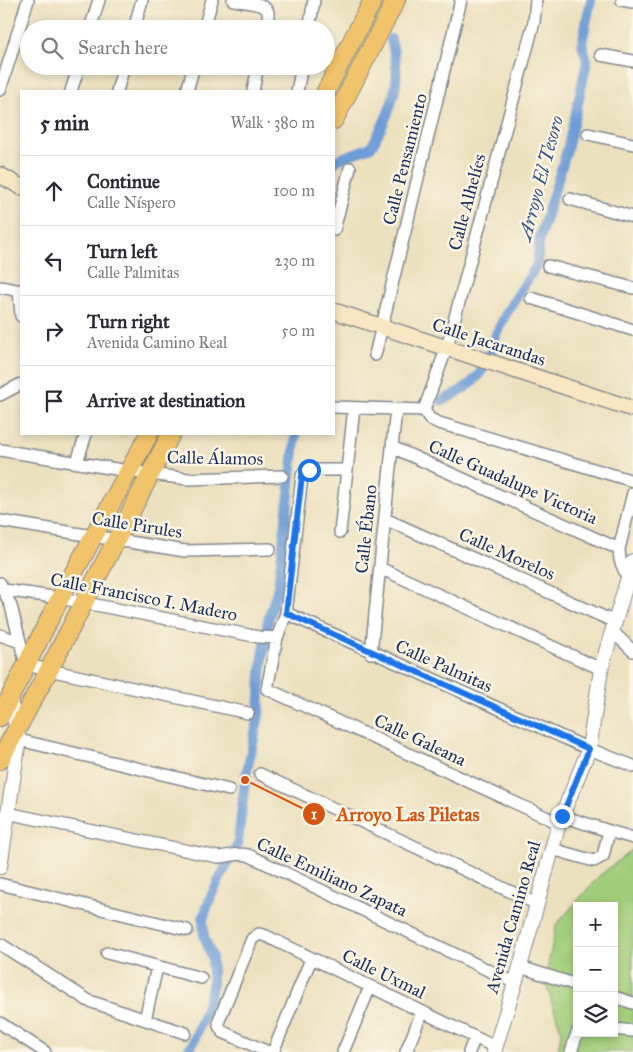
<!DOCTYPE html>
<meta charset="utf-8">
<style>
body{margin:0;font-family:"IM FELL Great Primer",serif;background:#f7f7f7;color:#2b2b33}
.controls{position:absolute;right:15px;bottom:15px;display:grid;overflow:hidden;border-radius:0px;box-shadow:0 2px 8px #0003}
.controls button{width:45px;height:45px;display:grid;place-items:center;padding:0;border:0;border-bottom:1px solid #e1e1e2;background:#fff;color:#2b2b33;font:25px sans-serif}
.stop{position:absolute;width:15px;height:15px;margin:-11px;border:4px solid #1a73e8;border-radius:50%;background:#fff}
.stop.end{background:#1a73e8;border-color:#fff;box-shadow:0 1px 5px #0008}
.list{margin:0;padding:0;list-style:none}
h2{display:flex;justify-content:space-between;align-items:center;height:65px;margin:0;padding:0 20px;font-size:21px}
h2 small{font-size:16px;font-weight:400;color:#7c7c81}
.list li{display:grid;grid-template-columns:32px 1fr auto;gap:15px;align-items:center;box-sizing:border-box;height:70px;padding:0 20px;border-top:1px solid #e1e1e2}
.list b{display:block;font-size:19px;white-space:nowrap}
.list p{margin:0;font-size:16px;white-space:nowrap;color:#7c7c81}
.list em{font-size:16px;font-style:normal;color:#7c7c81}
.icon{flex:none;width:28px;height:28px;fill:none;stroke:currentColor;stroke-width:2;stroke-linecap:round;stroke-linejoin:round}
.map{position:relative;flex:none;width:633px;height:1052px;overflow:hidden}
.search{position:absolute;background:#fff;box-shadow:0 2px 8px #0003;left:20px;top:20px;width:315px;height:55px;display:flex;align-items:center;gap:12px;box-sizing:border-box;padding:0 18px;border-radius:28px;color:#7c7c81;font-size:19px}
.panel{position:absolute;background:#fff;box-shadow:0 2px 8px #0003;left:20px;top:90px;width:315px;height:345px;border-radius:0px}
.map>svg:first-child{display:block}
</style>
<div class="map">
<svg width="633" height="1052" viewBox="0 0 633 1052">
<rect width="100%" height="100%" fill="#fcf5e5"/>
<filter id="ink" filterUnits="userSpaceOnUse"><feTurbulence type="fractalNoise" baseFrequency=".02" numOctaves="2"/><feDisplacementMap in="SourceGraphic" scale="10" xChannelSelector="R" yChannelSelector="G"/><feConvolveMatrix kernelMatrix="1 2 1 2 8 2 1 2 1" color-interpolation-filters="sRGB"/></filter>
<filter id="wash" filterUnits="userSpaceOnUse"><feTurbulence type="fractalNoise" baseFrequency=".0096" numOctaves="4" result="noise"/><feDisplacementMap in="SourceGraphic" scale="20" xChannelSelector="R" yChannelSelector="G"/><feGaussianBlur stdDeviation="1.12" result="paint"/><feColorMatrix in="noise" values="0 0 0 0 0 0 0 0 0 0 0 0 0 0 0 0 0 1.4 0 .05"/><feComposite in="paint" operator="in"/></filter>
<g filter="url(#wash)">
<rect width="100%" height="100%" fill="#ece1bf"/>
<path fill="#a2cd7a" stroke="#5e7e6c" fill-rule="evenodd" d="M 633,849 L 633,1052 L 558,1052 L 561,1031 L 545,981 L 556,925 L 599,876 ZM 577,906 L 614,906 L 614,1033 L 577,1033 Z"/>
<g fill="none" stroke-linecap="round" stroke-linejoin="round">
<path stroke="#6e9cd6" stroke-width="10" d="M 334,163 L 339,159 L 371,147 C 382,128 394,104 396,82 C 398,67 394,53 391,39
M 490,356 L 496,334 L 508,310 L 537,265 L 540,237 L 567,150 L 579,99 L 587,61 L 582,43 L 591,0
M 442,401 C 459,392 473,385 483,369
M 187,1052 L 193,1043 L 205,1012 L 212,987 L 212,957 L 204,936 L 203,919 L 211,896 L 238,843 L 245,780 L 259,715 L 261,672 L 268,620 L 278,587 L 296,434"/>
</g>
</g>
<g filter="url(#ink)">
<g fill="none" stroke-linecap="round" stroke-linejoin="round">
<defs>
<path id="minor" d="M 233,0 C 242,2 266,3 268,12 C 269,17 267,24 266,29
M 622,0 L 633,2
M 90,29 L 99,0
M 134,29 L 142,0
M 204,29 L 212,0
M 309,29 L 314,0
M 601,55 L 633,61
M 0,90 L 28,0
M 71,91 L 79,66
M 117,91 L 124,66
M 187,91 L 194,66
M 253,91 L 258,66
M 297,91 L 302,66
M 588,134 L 633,144
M 570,199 L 633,217
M 334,230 L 350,168
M 548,266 L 633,288
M 0,287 L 21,291
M 19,290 L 21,316
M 531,298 L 633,330
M 375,355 L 461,0
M 0,395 L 21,384
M 334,407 L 424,410
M 424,410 L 447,347 L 534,22 L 536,0
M 424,410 L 430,419 L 439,423 L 633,481
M 392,447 L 619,549
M 0,450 L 128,471 L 188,479 L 282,476
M 77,462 L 86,434
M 347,470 L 309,470 L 304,472 L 302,476 L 286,613 L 277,638 L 267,689 L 559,823
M 385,519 L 615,622
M 0,521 L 185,551 L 270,549
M 340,532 L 354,408
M 380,568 L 601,669
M 628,579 L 620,560 L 619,549 L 633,493
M 0,583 L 11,606 L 26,665 L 248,713
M 4,590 L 60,598 L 259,637 L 277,638
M 286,613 L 589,749 L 633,766
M 612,631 L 633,651
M 0,635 L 20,642
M 371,653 L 396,409
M 19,740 L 229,790
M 260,774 L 537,904
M 7,813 L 218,857 C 228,857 238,852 248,855 L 515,983
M 609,831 L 633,838
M 552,849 L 594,861 L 603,856 L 609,831 L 562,816
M 0,884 L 187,930
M 0,944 L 89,1001 L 185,1033
M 107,953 L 201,978
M 520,967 L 577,985
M 614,997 L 633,1003
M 145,1020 L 157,967
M 0,1023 L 45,1052
M 614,1029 L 633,1031
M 268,1052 L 223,1032 L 219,1026 L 219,1020 L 252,939 L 259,934 L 266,936 L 495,1047
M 273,1052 L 311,959
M 343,1052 L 370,987
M 406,1052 L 422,1012
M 469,1052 L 475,1037
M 571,1052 L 577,1033"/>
<path id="tertiary" d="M 0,867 L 19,740 L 10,700
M 494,1052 L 520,967 L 559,823 L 589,749 L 601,669 L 633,561"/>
<path id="secondary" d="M 0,175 L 21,187
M 334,311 L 633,409"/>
<path id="primary" d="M 326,91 L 373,0
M 334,120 L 396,0
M 0,717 L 60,598 L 149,434
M 0,760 L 49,670 L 171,434"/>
</defs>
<use href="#minor" stroke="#84888e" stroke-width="14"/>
<use href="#tertiary" stroke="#84888e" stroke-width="16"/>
<use href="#secondary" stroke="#84888e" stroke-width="18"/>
<use href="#primary" stroke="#84888e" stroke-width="20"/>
<use href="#minor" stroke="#fff" stroke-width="11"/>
<use href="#tertiary" stroke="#fff" stroke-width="14"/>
<use href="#secondary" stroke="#f9e7c3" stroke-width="15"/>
<use href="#primary" stroke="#f1c36a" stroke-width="18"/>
</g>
</g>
<g fill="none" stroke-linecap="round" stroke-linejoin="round" filter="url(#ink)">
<path stroke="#1a73e8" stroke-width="6" d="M 309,470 L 304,472 L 302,476 L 286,613 L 589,749 L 562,816"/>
</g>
<g text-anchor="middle" stroke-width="5" stroke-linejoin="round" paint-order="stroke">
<g font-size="18" fill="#1b2f5e" stroke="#fcf5e5">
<text transform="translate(405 159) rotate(-76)" y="6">Calle Pensamiento</text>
<text transform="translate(467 202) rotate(-75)" y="6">Calle Alhelíes</text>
<text transform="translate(489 342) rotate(18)" y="6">Calle Jacarandas</text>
<text transform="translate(215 458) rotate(1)" y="6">Calle Álamos</text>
<text transform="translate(513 482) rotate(24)" y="6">Calle Guadalupe Victoria</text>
<text transform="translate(137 525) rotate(9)" y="6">Calle Pirules</text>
<text transform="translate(366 529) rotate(-84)" y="6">Calle Ébano</text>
<text transform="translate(507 554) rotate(24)" y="6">Calle Morelos</text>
<text transform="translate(144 597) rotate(11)" y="6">Calle Francisco I. Madero</text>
<text transform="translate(444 666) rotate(24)" y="6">Calle Palmitas</text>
<text transform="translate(420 740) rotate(25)" y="6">Calle Galeana</text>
<text transform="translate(332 877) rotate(25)" y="6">Calle Emiliano Zapata</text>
<text transform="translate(513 917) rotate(-74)" y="6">Avenida Camino Real</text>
<text transform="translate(384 974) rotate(26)" y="6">Calle Uxmal</text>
</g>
<g font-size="19" font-style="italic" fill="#385588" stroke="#fcf5e5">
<text transform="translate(540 178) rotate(-75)" y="7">Arroyo El Tesoro</text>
</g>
</g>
<path fill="none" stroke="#d45514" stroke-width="2" d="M245 780L314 814"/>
<g fill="#d45514" stroke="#fcf5e5" stroke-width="2">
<circle cx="245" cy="780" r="5"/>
<circle cx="314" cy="814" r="12"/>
</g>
<g font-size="15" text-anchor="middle" font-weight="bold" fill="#fff">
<text x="314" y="819">1</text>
</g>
<g font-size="19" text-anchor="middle" font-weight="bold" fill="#d45514" stroke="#fcf5e5" stroke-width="5" stroke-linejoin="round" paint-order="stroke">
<text x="408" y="821">Arroyo Las Piletas</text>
</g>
</svg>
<div class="controls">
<button>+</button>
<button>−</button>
<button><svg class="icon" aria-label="layers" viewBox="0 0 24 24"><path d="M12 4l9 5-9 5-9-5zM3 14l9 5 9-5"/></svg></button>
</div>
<div class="stop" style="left:309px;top:470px"></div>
<div class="stop end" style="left:562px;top:816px"></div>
<div class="search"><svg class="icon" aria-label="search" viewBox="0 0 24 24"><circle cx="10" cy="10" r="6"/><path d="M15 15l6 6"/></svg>Search here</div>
<section class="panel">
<h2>5 min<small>Walk · 380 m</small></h2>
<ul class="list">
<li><svg class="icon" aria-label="ahead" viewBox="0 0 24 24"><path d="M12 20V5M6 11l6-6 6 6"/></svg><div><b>Continue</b><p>Calle Níspero</p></div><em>100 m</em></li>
<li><svg class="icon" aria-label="left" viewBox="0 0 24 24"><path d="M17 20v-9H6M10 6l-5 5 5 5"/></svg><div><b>Turn left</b><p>Calle Palmitas</p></div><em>230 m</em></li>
<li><svg class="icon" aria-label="right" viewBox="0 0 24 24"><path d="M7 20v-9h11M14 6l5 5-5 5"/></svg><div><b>Turn right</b><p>Avenida Camino Real</p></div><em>50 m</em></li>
<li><svg class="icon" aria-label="arrive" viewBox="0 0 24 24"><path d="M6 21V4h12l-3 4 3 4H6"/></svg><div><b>Arrive at destination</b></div></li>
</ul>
</section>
</div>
